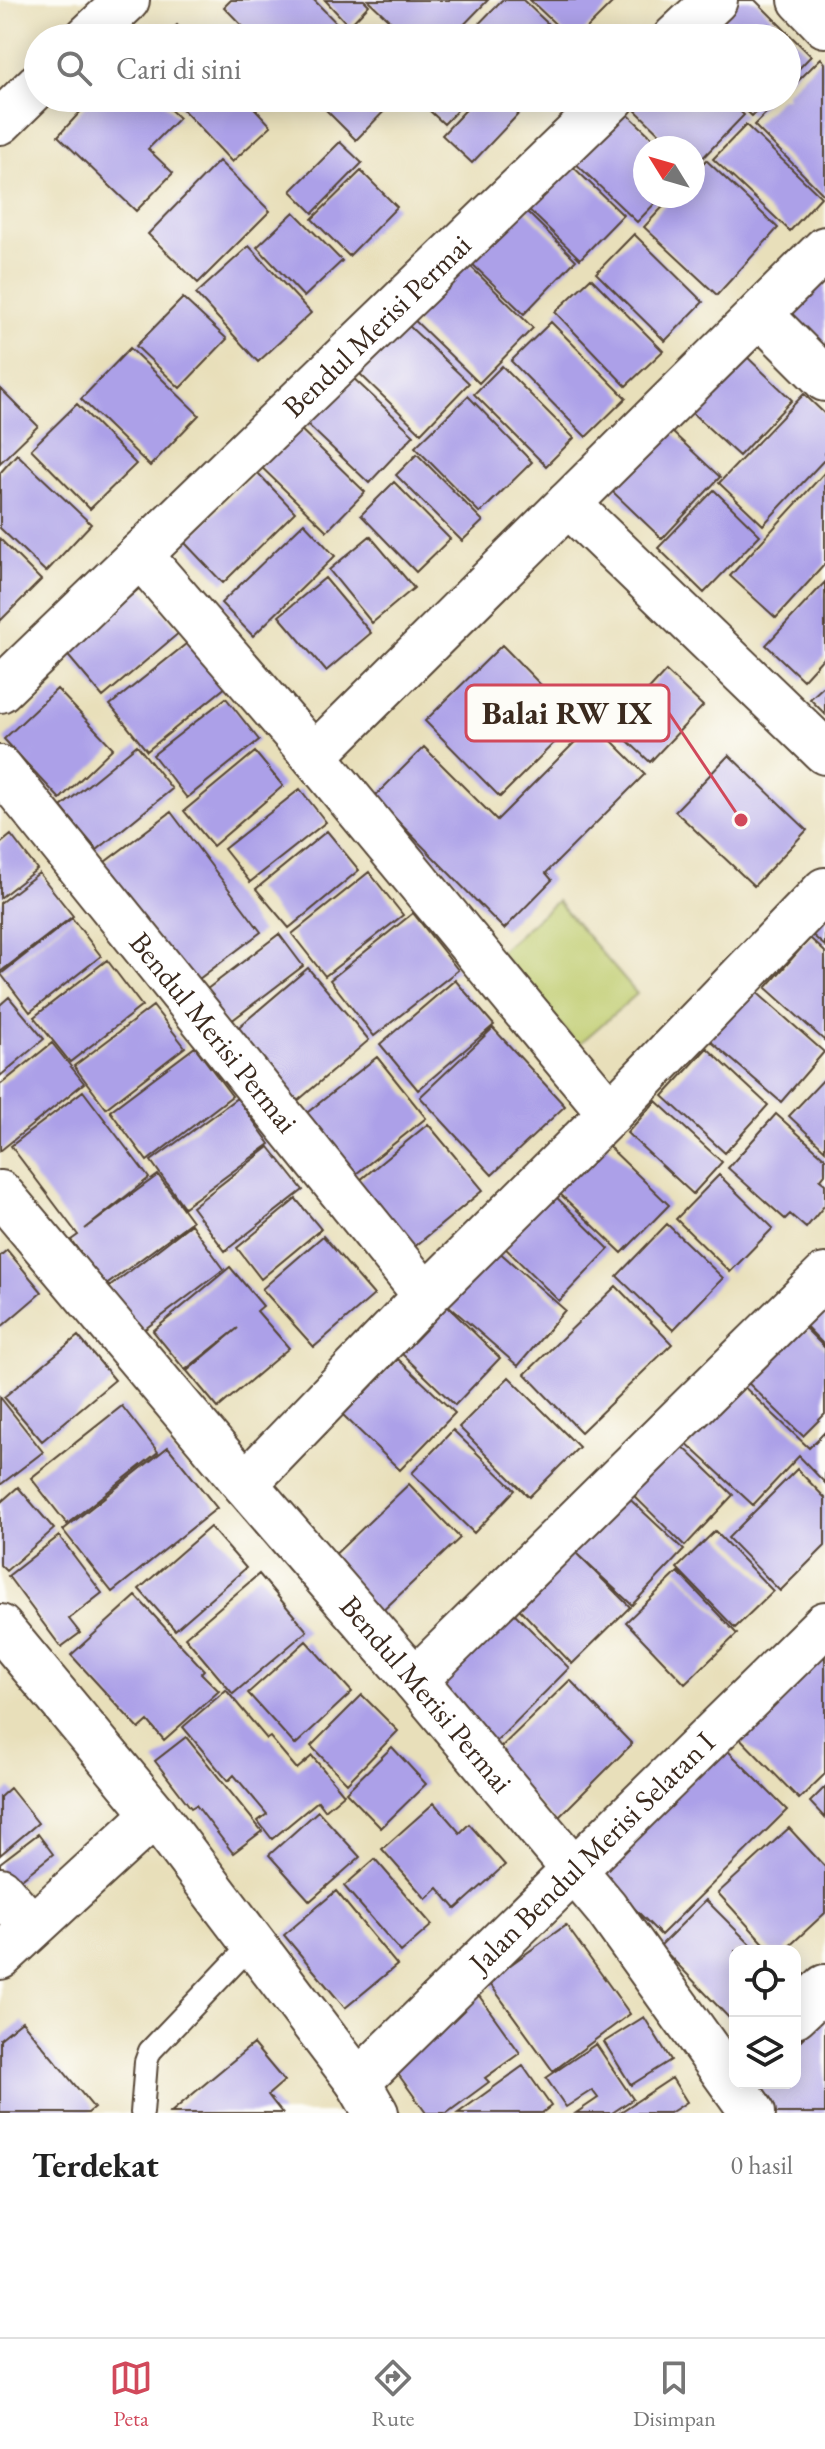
<!DOCTYPE html>
<html lang="id">
<style>
body{margin:0;font-family:"EB Garamond",serif;background:#f2f2f2;color:#222}
.controls{position:absolute;right:24px;bottom:24px;display:grid;overflow:hidden;border-radius:16px;box-shadow:0 4px 20px #0003}
.controls button{width:72px;height:72px;display:grid;place-items:center;padding:0;border:0;border-bottom:2px solid #e0e0e0;background:#fff;color:#222;font:40px sans-serif}
.compass{position:absolute;left:633px;top:136px;width:72px;height:72px;border-radius:50%;background:#fff;box-shadow:0 4px 20px #0003;rotate:307deg}
.list{margin:0;padding:0;list-style:none}
h2{display:flex;justify-content:space-between;align-items:center;height:104px;margin:0;padding:0 32px;font-size:34px}
h2 small{font-size:26px;font-weight:400;color:#767676}
.icon{flex:none;width:44px;height:44px;fill:none;stroke:currentColor;stroke-width:2;stroke-linecap:round;stroke-linejoin:round}
.map{position:relative;flex:none;width:825px;height:2113px;overflow:hidden}
.search{position:absolute;background:#fff;box-shadow:0 4px 20px #0003;left:24px;right:24px;top:24px;height:88px;display:flex;align-items:center;gap:20px;box-sizing:border-box;padding:0 28px;border-radius:44px;color:#767676;font-size:30px}
.sheet{height:224px;background:#fff}
nav{display:flex;justify-content:space-around;align-items:center;box-sizing:border-box;height:112px;border-top:2px solid #e0e0e0;background:#fff;font-size:22px;color:#767676}
nav a{display:grid;justify-items:center;gap:4px}
nav .on{color:#d1495b}
.map>svg:first-child{display:block}
</style>
<div class="map">
<svg width="825" height="2113" viewBox="0 0 825 2113">
<rect width="100%" height="100%" fill="#fdfcf7"/>
<filter id="ink" filterUnits="userSpaceOnUse"><feTurbulence type="fractalNoise" baseFrequency=".0125" numOctaves="2"/><feDisplacementMap in="SourceGraphic" scale="16" xChannelSelector="R" yChannelSelector="G"/><feConvolveMatrix kernelMatrix="1 2 1 2 8 2 1 2 1" color-interpolation-filters="sRGB"/></filter>
<filter id="wash" filterUnits="userSpaceOnUse"><feTurbulence type="fractalNoise" baseFrequency=".006" numOctaves="4" result="noise"/><feDisplacementMap in="SourceGraphic" scale="32" xChannelSelector="R" yChannelSelector="G"/><feGaussianBlur stdDeviation="1.8" result="paint"/><feColorMatrix in="noise" values="0 0 0 0 0 0 0 0 0 0 0 0 0 0 0 0 0 1.4 0 .05"/><feComposite in="paint" operator="in"/></filter>
<g filter="url(#wash)">
<rect width="100%" height="100%" fill="#e8dfba"/>
<path fill="#becb6c" stroke="#7c7a45" stroke-width="2" d="M 557,901 L 637,994 L 578,1045 L 499,952 Z"/>
<g id="blocks">
<path fill="#aca0e8" d="M 231,0 L 314,0 L 351,38 L 254,38 L 224,7 Z
M 325,0 L 364,0 L 369,5 L 349,26 Z
M 368,0 L 488,0 L 451,38 L 408,38 Z
M 502,0 L 523,0 L 563,38 L 465,38 Z
M 530,0 L 615,0 L 577,38 L 570,38 Z
M 722,0 L 755,0 L 811,56 L 787,81 L 787,38 L 685,38 Z
M 177,25 L 189,38 L 163,38 Z
M 821,58 L 825,63 L 825,196 L 754,125 L 781,98 L 787,98 L 787,92 Z
M 93,98 L 158,98 L 179,118 L 148,149 L 173,173 L 136,211 L 58,136 Z
M 172,98 L 245,98 L 271,126 L 232,162 Z
M 335,98 L 397,98 L 356,140 L 325,109 Z
M 416,98 L 469,98 L 444,124 Z
M 477,98 L 515,98 L 525,107 L 472,163 L 442,135 Z
M 627,98 L 726,98 L 744,115 L 693,168 L 693,148 L 674,148 L 625,100 Z
M 733,98 L 770,98 L 752,116 Z
M 618,105 L 663,148 L 645,148 L 645,196 L 662,196 L 637,222 L 569,157 Z
M 746,125 L 821,197 L 790,231 L 713,159 Z
M 340,142 L 362,163 L 313,213 L 291,191 Z
M 564,158 L 623,215 L 580,259 L 521,202 Z
M 706,160 L 778,228 L 717,295 L 644,227 L 673,196 L 693,196 L 693,174 Z
M 219,161 L 270,211 L 198,283 L 148,234 Z
M 361,171 L 397,207 L 349,256 L 312,219 Z
M 519,204 L 576,260 L 524,314 L 466,258 Z
M 294,212 L 342,261 L 304,297 L 257,247 Z
M 634,234 L 703,302 L 665,341 L 596,273 Z
M 249,246 L 311,313 L 258,362 L 196,294 Z
M 460,256 L 533,328 L 479,383 L 406,312 Z
M 825,262 L 825,356 L 778,310 Z
M 591,278 L 663,351 L 626,386 L 555,312 Z
M 183,298 L 227,339 L 180,388 L 136,346 Z
M 551,322 L 626,398 L 586,437 L 511,361 Z
M 406,323 L 469,383 L 421,433 L 358,372 Z
M 130,348 L 199,415 L 150,466 L 81,399 Z
M 743,353 L 792,400 L 739,456 L 689,410 Z
M 502,366 L 574,438 L 546,466 L 474,394 Z
M 351,376 L 414,435 L 369,483 L 306,423 Z
M 0,388 L 38,426 L 0,463 Z
M 804,394 L 825,414 L 825,459 L 763,525 L 719,483 Z
M 468,396 L 532,462 L 480,513 L 415,447 Z
M 77,404 L 136,464 L 90,509 L 31,449 Z
M 289,418 L 365,492 L 327,531 L 251,457 Z
M 670,430 L 720,477 L 662,539 L 612,491 Z
M 17,454 L 91,524 L 46,572 L 0,528 L 0,473 Z
M 417,454 L 483,521 L 462,541 L 396,475 Z
M 257,472 L 295,512 L 223,583 L 185,543 Z
M 825,472 L 825,564 L 776,618 L 730,576 Z
M 394,482 L 450,539 L 416,572 L 361,515 Z
M 714,490 L 760,535 L 704,593 L 658,548 Z
M 304,523 L 335,556 L 253,636 L 221,603 Z
M 370,536 L 414,588 L 372,623 L 329,570 Z
M 0,539 L 41,580 L 0,621 Z
M 325,578 L 371,633 L 326,671 L 279,616 Z
M 825,582 L 825,656 L 803,680 L 766,645 Z
M 141,587 L 180,632 L 103,697 L 65,652 Z
M 191,640 L 227,686 L 147,751 L 110,705 Z
M 502,645 L 576,721 L 500,797 L 425,721 Z
M 666,671 L 703,706 L 650,762 L 614,728 Z
M 825,685 L 825,714 L 810,699 Z
M 57,689 L 113,748 L 60,799 L 4,739 Z
M 226,698 L 259,740 L 187,798 L 153,755 Z
M 594,723 L 645,774 L 546,873 L 552,880 L 504,929 L 374,797 L 424,747 L 497,820 Z
M 137,745 L 172,789 L 97,850 L 61,807 Z
M 255,752 L 283,786 L 213,846 L 184,811 Z
M 729,755 L 807,830 L 754,886 L 675,811 Z
M 300,789 L 326,822 L 250,882 L 224,849 Z
M 171,812 L 261,932 L 191,985 L 101,865 Z
M 327,831 L 359,870 L 289,928 L 256,889 Z
M 11,835 L 37,869 L 0,898 L 0,844 Z
M 369,872 L 403,915 L 325,976 L 292,934 Z
M 39,873 L 73,916 L 0,972 L 0,903 Z
M 825,900 L 825,946 L 802,926 Z
M 413,913 L 458,970 L 374,1036 L 330,980 Z
M 72,918 L 101,956 L 30,1012 L 1,974 Z
M 279,934 L 303,966 L 226,1025 L 202,993 Z
M 810,938 L 825,952 L 825,1041 L 766,988 Z
M 107,960 L 142,1006 L 70,1062 L 34,1017 Z
M 308,968 L 369,1040 L 288,1109 L 227,1037 Z
M 455,980 L 494,1025 L 418,1090 L 380,1044 Z
M 753,989 L 824,1052 L 781,1102 L 708,1039 Z
M 9,997 L 44,1039 L 0,1076 L 0,1005 Z
M 153,1006 L 185,1047 L 106,1108 L 74,1066 Z
M 493,1028 L 565,1106 L 492,1175 L 420,1097 Z
M 52,1043 L 84,1083 L 0,1151 L 0,1085 Z
M 195,1047 L 232,1096 L 147,1161 L 110,1111 Z
M 707,1048 L 768,1105 L 725,1153 L 663,1096 Z
M 377,1057 L 426,1118 L 347,1181 L 298,1120 Z
M 825,1078 L 825,1150 L 789,1116 Z
M 83,1091 L 149,1178 L 85,1229 L 158,1175 L 192,1221 L 105,1286 L 71,1240 L 78,1235 L 11,1146 Z
M 237,1098 L 270,1144 L 184,1207 L 151,1161 Z
M 656,1101 L 722,1162 L 693,1194 L 627,1133 Z
M 776,1114 L 825,1158 L 825,1174 L 820,1180 L 825,1184 L 825,1205 L 806,1228 L 790,1214 L 785,1219 L 728,1168 Z
M 428,1124 L 483,1190 L 407,1253 L 353,1186 Z
M 603,1141 L 669,1205 L 622,1253 L 556,1190 Z
M 269,1147 L 303,1190 L 225,1251 L 192,1207 Z
M 719,1175 L 773,1228 L 730,1272 L 676,1219 Z
M 545,1186 L 609,1249 L 559,1301 L 495,1238 Z
M 296,1199 L 321,1229 L 261,1279 L 237,1248 Z
M 191,1224 L 224,1269 L 141,1332 L 108,1288 Z
M 667,1224 L 723,1278 L 673,1330 L 617,1276 Z
M 323,1236 L 374,1295 L 314,1347 L 262,1289 Z
M 489,1243 L 565,1310 L 518,1366 L 441,1299 Z
M 7,1250 L 42,1292 L 0,1328 L 0,1256 Z
M 230,1267 L 263,1306 L 257,1311 L 289,1348 L 218,1408 L 187,1371 L 238,1328 L 185,1370 L 153,1331 Z
M 616,1286 L 672,1344 L 581,1432 L 525,1374 Z
M 825,1287 L 825,1346 L 796,1316 Z
M 446,1305 L 500,1358 L 455,1405 L 400,1352 Z
M 799,1322 L 825,1348 L 825,1414 L 803,1436 L 743,1378 Z
M 78,1336 L 115,1380 L 42,1441 L 4,1397 Z
M 398,1359 L 455,1413 L 400,1470 L 343,1415 Z
M 509,1377 L 579,1447 L 529,1497 L 459,1427 Z
M 738,1381 L 809,1448 L 825,1432 L 825,1483 L 799,1456 L 753,1505 L 683,1440 Z
M 0,1397 L 43,1452 L 0,1485 Z
M 122,1406 L 158,1452 L 67,1524 L 31,1478 Z
M 453,1430 L 515,1490 L 474,1533 L 412,1473 Z
M 674,1438 L 733,1495 L 685,1546 L 626,1488 Z
M 168,1447 L 217,1508 L 112,1592 L 63,1530 Z
M 797,1469 L 825,1498 L 825,1546 L 780,1591 L 728,1538 Z
M 409,1484 L 460,1538 L 377,1616 L 326,1563 Z
M 18,1487 L 54,1529 L 6,1571 L 0,1565 L 0,1503 Z
M 621,1491 L 684,1550 L 632,1605 L 577,1554 L 630,1607 L 572,1664 L 505,1594 Z
M 210,1527 L 246,1568 L 175,1630 L 139,1589 Z
M 715,1531 L 773,1591 L 735,1628 L 677,1568 Z
M 59,1536 L 102,1593 L 69,1619 L 80,1633 L 61,1647 L 8,1576 Z
M 678,1572 L 737,1634 L 685,1684 L 626,1622 Z
M 259,1574 L 307,1631 L 233,1694 L 185,1637 Z
M 136,1596 L 204,1670 L 201,1673 L 219,1691 L 164,1740 L 148,1721 L 139,1729 L 71,1655 Z
M 504,1603 L 569,1668 L 489,1749 L 423,1685 Z
M 825,1640 L 825,1774 L 799,1799 L 732,1730 Z
M 306,1641 L 352,1692 L 295,1745 L 248,1693 Z
M 570,1680 L 632,1744 L 555,1821 L 492,1756 Z
M 226,1690 L 267,1739 L 270,1737 L 297,1769 L 312,1756 L 344,1794 L 325,1810 L 318,1801 L 272,1839 L 258,1821 L 267,1814 L 234,1775 L 228,1781 L 183,1727 Z
M 362,1695 L 398,1731 L 347,1783 L 311,1746 Z
M 186,1737 L 262,1831 L 233,1853 L 196,1805 L 191,1808 L 155,1761 Z
M 392,1747 L 426,1784 L 381,1828 L 346,1792 Z
M 724,1747 L 787,1810 L 661,1935 L 598,1872 Z
M 825,1787 L 825,1818 L 810,1802 Z
M 10,1788 L 38,1823 L 0,1855 L 0,1797 Z
M 434,1803 L 460,1833 L 469,1824 L 505,1865 L 456,1909 L 438,1888 L 426,1899 L 382,1849 Z
M 318,1811 L 360,1857 L 310,1901 L 269,1855 Z
M 789,1828 L 825,1867 L 825,1913 L 784,1951 L 771,1951 L 718,1893 Z
M 38,1834 L 53,1854 L 10,1888 L 0,1875 L 0,1863 Z
M 375,1859 L 432,1925 L 401,1952 L 344,1886 Z
M 336,1891 L 397,1965 L 345,2008 L 284,1935 Z
M 706,1900 L 757,1951 L 735,1951 L 735,2018 L 732,2021 L 660,1946 Z
M 566,1925 L 630,2014 L 553,2071 L 488,1981 Z
M 472,1986 L 520,2053 L 485,2078 L 489,2082 L 447,2113 L 426,2113 L 388,2060 Z
M 825,2015 L 825,2113 L 777,2113 L 753,2089 L 759,2083 L 795,2083 L 795,2046 Z
M 644,2017 L 671,2060 L 631,2085 L 604,2042 Z
M 22,2021 L 94,2108 L 88,2113 L 0,2113 L 0,2039 Z
M 253,2044 L 284,2081 L 268,2095 L 282,2113 L 170,2113 Z
M 596,2044 L 633,2099 L 612,2113 L 576,2113 L 598,2098 L 592,2090 L 566,2107 L 546,2078 Z
M 523,2066 L 551,2106 L 542,2113 L 458,2113 Z
M 672,2078 L 687,2102 L 670,2113 L 619,2113 Z"/>
</g>
</g>
<g filter="url(#ink)">
<use href="#blocks" fill-opacity="0" stroke="#554535" stroke-width="2"/>
<g fill="none" stroke-linecap="round" stroke-linejoin="round">
<defs>
<path id="service" d="M 142,2113 L 146,2062 L 150,2051 L 253,1943"/>
<g id="minor">
<path d="M 801,0 L 825,25"/>
<path d="M 87,38 L 127,0"/>
<path d="M 675,38 L 715,0"/>
<path d="M 0,122 L 38,85"/>
<path d="M 760,314 L 825,379"/>
<path d="M 568,504 L 825,752"/>
<path d="M 140,555 L 314,756 L 610,1113"/>
<path id="s1" d="M 0,690 L 613,98"/>
<path d="M 314,756 L 825,249"/>
<path id="s2" d="M 0,768 L 426,1296"/>
<path id="s3" d="M 0,1193 L 245,1484 L 415,1680 L 606,1908 L 753,2113"/>
<path d="M 245,1484 L 426,1296 L 610,1113 L 825,890"/>
<path d="M 0,1627 L 155,1814 L 358,2082 L 376,2113"/>
<path d="M 415,1680 L 825,1276"/>
<path d="M 0,1890 L 32,1927"/>
<path d="M 0,1957 L 155,1814"/>
<path d="M 795,2015 L 825,1987"/>
<path id="s4" d="M 358,2082 L 825,1624"/>
</g>
</defs>
<use href="#service" stroke="#554535" stroke-width="26"/>
<use href="#minor" stroke="#554535" stroke-width="48"/>
<use href="#service" stroke="#fff" stroke-width="22"/>
<use href="#minor" stroke="#fff" stroke-width="44"/>
</g>
</g>
<g text-anchor="middle" stroke-width="6" stroke-linejoin="round" paint-order="stroke">
<g font-size="30" fill="#3b2a1e" stroke="#fdfcf7">
<text dy="10" stroke="none"><textPath href="#s1" startOffset="524">Bendul Merisi Permai</textPath></text>
<text dy="10" stroke="none"><textPath href="#s2" startOffset="340">Bendul Merisi Permai</textPath></text>
<text dy="10" stroke="none"><textPath href="#s3" startOffset="658">Bendul Merisi Permai</textPath></text>
<text dy="10" stroke="none"><textPath href="#s4" startOffset="328">Jalan Bendul Merisi Selatan I</textPath></text>
</g>
</g>
<path fill="none" stroke="#d1495b" stroke-width="3" d="M741 820L669 713"/>
<circle fill="#d1495b" stroke="#fdfcf7" stroke-width="3" cx="741" cy="820" r="8"/>
<rect fill="#fdfcf7" stroke="#d1495b" stroke-width="3" x="466" y="685" width="203" height="56" rx="8"/>
<g font-size="32" text-anchor="middle" font-weight="bold" fill="#3b2a1e">
<text x="567" y="724">Balai RW IX</text>
</g>
</svg>
<div class="controls">
<button><svg class="icon" aria-label="locate" viewBox="0 0 24 24"><circle cx="12" cy="12" r="6"/><path d="M12 2v4M12 18v4M2 12h4M18 12h4"/></svg></button>
<button><svg class="icon" aria-label="layers" viewBox="0 0 24 24"><path d="M12 4l9 5-9 5-9-5zM3 14l9 5 9-5"/></svg></button>
</div>
<svg class="compass" viewBox="-18 -18 36 36"><path d="M0-13l5 13h-10z" fill="#e53935"/><path d="M0 13l5-13h-10z" fill="#767676"/></svg>
<div class="search"><svg class="icon" aria-label="search" viewBox="0 0 24 24"><circle cx="10" cy="10" r="6"/><path d="M15 15l6 6"/></svg>Cari di sini</div>
</div>
<section class="sheet">
<h2>Terdekat<small>0 hasil</small></h2>
<ul class="list">
</ul>
</section>
<nav>
<a class="on"><svg class="icon" aria-label="map" viewBox="0 0 24 24"><path d="M3 6l6-2 6 2 6-2v14l-6 2-6-2-6 2zM9 4v14M15 6v14"/></svg>Peta</a>
<a><svg class="icon" aria-label="directions" viewBox="0 0 24 24"><path d="M12 3l9 9-9 9-9-9zM9 14v-3h6M13 9l2 2-2 2"/></svg>Rute</a>
<a><svg class="icon" aria-label="saved" viewBox="0 0 24 24"><path d="M7 4h10v16l-5-4-5 4z"/></svg>Disimpan</a>
</nav>
